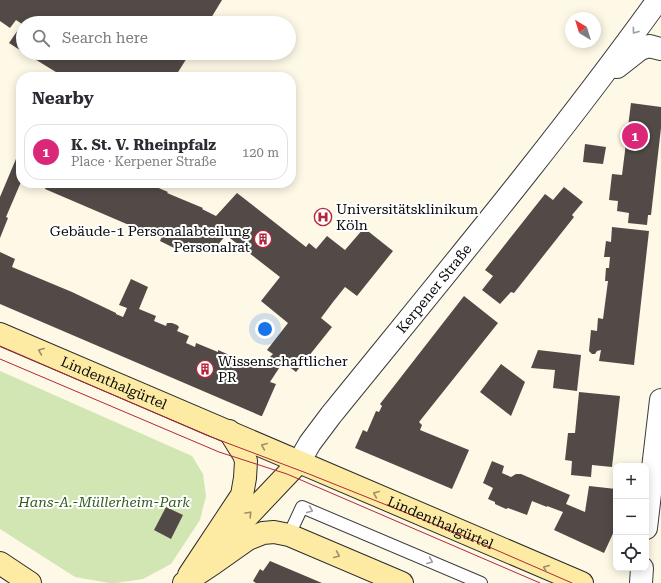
<!DOCTYPE html>
<meta charset="utf-8">
<style>
body{margin:0;font-family:"Roboto Serif",serif;background:#f2f2f3;color:#2b2b33}
.controls{position:absolute;right:12px;bottom:12px;display:grid;overflow:hidden;border-radius:8px;box-shadow:0 2px 10px #0003}
.controls button{width:36px;height:36px;display:grid;place-items:center;padding:0;border:0;border-bottom:1px solid #e1e1e2;background:#fff;color:#2b2b33;font:20px sans-serif}
.compass{position:absolute;left:565px;top:12px;width:36px;height:36px;border-radius:50%;background:#fff;box-shadow:0 2px 10px #0003;rotate:322deg}
.you{position:absolute;left:265px;top:329px;width:14px;height:14px;margin:-10px;border:3px solid #fff;border-radius:50%;background:#1a73e8;box-shadow:0 0 0 6px #1a73e833}
.badge{display:grid;place-items:center;width:26px;height:26px;border-radius:50%;background:#db2777;color:#fff;font-size:13px;font-weight:700}
.pin{position:absolute;translate:-50% -50%;border:2px solid #fff;box-shadow:0 1px 4px #0006}
.list{margin:0;padding:0;list-style:none}
h2{display:flex;justify-content:space-between;align-items:center;height:52px;margin:0;padding:0 16px;font-size:17px}
h2 small{font-size:13px;font-weight:400;color:#7c7c81}
.list li{display:grid;grid-template-columns:26px 1fr auto;gap:12px;align-items:center;box-sizing:border-box;height:56px;margin:0 8px 8px;padding:0 8px;border:1px solid #e1e1e2;border-radius:16px}
.list b{display:block;font-size:15px;white-space:nowrap}
.list p{margin:0;font-size:13px;white-space:nowrap;color:#7c7c81}
.list em{font-size:13px;font-style:normal;color:#7c7c81}
.icon{flex:none;width:22px;height:22px;fill:none;stroke:currentColor;stroke-width:2;stroke-linecap:round;stroke-linejoin:round}
.map{position:relative;flex:none;width:661px;height:583px;overflow:hidden}
.search{position:absolute;background:#fff;box-shadow:0 2px 10px #0003;left:16px;top:16px;width:280px;height:44px;display:flex;align-items:center;gap:10px;box-sizing:border-box;padding:0 14px;border-radius:22px;color:#7c7c81;font-size:15px}
.panel{position:absolute;background:#fff;box-shadow:0 2px 10px #0003;left:16px;top:72px;width:280px;height:116px;border-radius:16px}
.map>svg:first-child{display:block}
</style>
<div class="map">
<svg width="661" height="583" viewBox="0 0 661 583">
<rect width="100%" height="100%" fill="#fef8e6"/>
<path fill="#d2e6b3" d="M 0,371 L 192,456 L 203,474 L 206,496 L 200,520 L 171,564 L 143,579 L 116,583 L 109,583 L 75,577 L 0,529 Z"/>
<path fill="#514a46" d="M 0,0 L 222,0 L 208,23 L 23,23 L 23,52 L 9,43 L 22,24 L 16,20 L 10,28 L 0,21 Z
M 25,53 L 190,53 L 175,77 L 64,77 Z
M 631,103 L 661,107 L 661,128 L 651,215 L 648,215 L 647,225 L 628,223 L 629,213 L 617,211 L 618,201 L 609,200 L 612,174 L 622,175 Z
M 585,144 L 606,147 L 603,164 L 583,162 Z
M 21,147 L 21,182 L 6,217 L 8,218 L 0,238 L 0,197 Z
M 39,183 L 147,183 L 168,192 L 167,193 L 203,208 L 202,209 L 216,216 L 237,193 L 306,247 L 309,243 L 316,249 L 327,236 L 345,250 L 364,228 L 393,251 L 357,296 L 345,287 L 333,302 L 321,318 L 332,327 L 296,372 L 283,362 L 270,382 L 276,384 L 262,416 L 261,416 L 0,304 L 0,252 L 15,259 L 12,267 L 72,292 L 116,313 L 116,314 L 123,317 L 127,308 L 119,305 L 131,279 L 148,287 L 139,309 L 156,316 L 154,321 L 166,326 L 167,323 L 172,323 L 177,325 L 179,327 L 177,331 L 189,336 L 186,343 L 195,347 L 196,343 L 218,352 L 218,350 L 259,368 L 273,354 L 267,350 L 288,323 L 261,301 L 280,277 L 226,235 L 212,252 L 188,242 L 186,246 L 176,242 L 174,248 L 160,241 L 162,236 L 151,231 L 150,234 L 45,189 L 46,186 Z
M 564,187 L 583,202 L 572,215 L 574,217 L 514,293 L 511,292 L 500,304 L 482,290 L 493,276 L 485,270 L 545,194 L 553,200 Z
M 612,227 L 649,231 L 634,365 L 599,361 L 601,350 L 597,351 L 595,354 L 592,354 L 589,351 L 591,330 L 597,331 L 598,318 L 603,319 L 608,281 L 605,281 L 606,268 L 609,268 L 610,257 L 604,257 L 606,241 L 611,242 Z
M 464,296 L 498,323 L 419,422 L 422,425 L 420,430 L 469,450 L 452,489 L 355,448 L 363,430 L 367,432 L 376,411 L 379,412 L 382,406 L 380,404 Z
M 538,350 L 581,355 L 577,391 L 553,388 L 555,370 L 531,368 Z
M 501,364 L 525,382 L 511,416 L 480,392 Z
M 579,392 L 620,396 L 612,467 L 592,465 L 591,477 L 571,475 L 572,461 L 565,460 L 568,433 L 575,433 Z
M 492,461 L 504,466 L 502,473 L 511,477 L 516,474 L 521,474 L 570,495 L 566,504 L 585,512 L 589,486 L 616,489 L 616,507 L 614,525 L 616,527 L 604,553 L 554,530 L 563,512 L 547,506 L 547,507 L 532,501 L 527,515 L 508,508 L 506,509 L 495,504 L 495,502 L 488,499 L 493,488 L 483,483 Z
M 166,507 L 183,515 L 171,539 L 154,530 Z
M 270,561 L 322,583 L 256,583 L 253,581 L 260,569 L 263,571 Z"/>
<g fill="none" stroke-linecap="round" stroke-linejoin="round">
<defs>
<path id="service" d="M 289,535 L 302,507 L 481,583"/>
<g id="tertiary">
<path d="M 617,67 L 640,49 L 649,46 L 661,49"/>
<path id="s1" d="M 299,462 L 310,443 L 331,415 C 442,278 555,143 658,0"/>
<path d="M 646,528 L 661,400"/>
<path d="M 641,583 L 642,568"/>
</g>
<g id="secondary">
<path id="s2" d="M 0,334 L 582,583"/>
<path d="M 226,539 L 299,462"/>
<path d="M 0,563 L 30,583"/>
<path d="M 189,575 L 242,495 L 245,478 L 246,461 L 244,455 L 229,431"/>
<path d="M 184,583 L 214,563 L 248,539 L 263,533 L 274,532 L 289,535 L 402,583"/>
</g>
</defs>
<use href="#service" stroke="#3c3c3c" stroke-width="14"/>
<use href="#tertiary" stroke="#3c3c3c" stroke-width="24"/>
<use href="#secondary" stroke="#2b2b2b" stroke-width="24"/>
<use href="#service" stroke="#fff" stroke-width="12"/>
<use href="#tertiary" stroke="#fff" stroke-width="22"/>
<use href="#secondary" stroke="#fdeba3" stroke-width="22"/>
<path stroke="#b3273a" stroke-width="1" d="M 0,346 L 206,435 L 309,474 L 464,536 L 572,583
M 0,359 L 219,452 L 287,474 L 540,583"/>
</g>
<defs><path id="oneway-chevron" d="M-2-3.5L2.5 0L-2 3.5" fill="none" stroke-width="1.6" stroke-linecap="round" stroke-linejoin="round"/></defs>
<g stroke="#9d9d9d">
<use href="#oneway-chevron" transform="translate(635 31) rotate(126)"/>
<use href="#oneway-chevron" transform="translate(310 510) rotate(23)"/>
<use href="#oneway-chevron" transform="translate(430 561) rotate(23)"/>
</g>
<g stroke="#9b9165">
<use href="#oneway-chevron" transform="translate(41 351) rotate(-157)"/>
<use href="#oneway-chevron" transform="translate(264 446) rotate(-157)"/>
<use href="#oneway-chevron" transform="translate(376 494) rotate(-157)"/>
<use href="#oneway-chevron" transform="translate(249 514) rotate(-47)"/>
<use href="#oneway-chevron" transform="translate(337 555) rotate(23)"/>
<use href="#oneway-chevron" transform="translate(546 568) rotate(-157)"/>
</g>
<defs>
<symbol id="hospital-ring" viewBox="-11 -11 22 22"><circle r="9.5" fill="#fff" stroke="#b3273a" stroke-width="1.5"/><path d="M-5-5h3v3.5h4V-5h3V5h-3V1.5h-4V5h-3Z" fill="#b3273a"/></symbol>
<symbol id="building-ring" viewBox="-11 -11 22 22"><circle r="9.5" fill="#fff" stroke="#b3273a" stroke-width="1.5"/><path d="M-4-6H4V6H1V3H-1V6H-4ZM-2.5-4.3h1.7v1.8h-1.7ZM.8-4.3h1.7v1.8H.8ZM-2.5-1h1.7V.8h-1.7ZM.8-1h1.7V.8H.8Z" fill="#b3273a"/></symbol>
</defs>
<g fill-rule="evenodd">
<use href="#hospital-ring" x="313" y="207" width="20" height="20"/>
<use href="#building-ring" x="253" y="229" width="20" height="20"/>
<use href="#building-ring" x="195" y="359" width="20" height="20"/>
</g>
<g text-anchor="middle" stroke-width="4" stroke-linejoin="round" paint-order="stroke">
<g font-size="14" fill="#090909" stroke="#fff" text-anchor="start">
<text x="336" y="214">Universitätsklinikum<tspan x="336" dy="16">Köln</tspan></text>
<text x="250" y="236" text-anchor="end">Gebäude-1 Personalabteilung<tspan x="250" dy="16">Personalrat</tspan></text>
<text x="218" y="366">Wissenschaftlicher<tspan x="218" dy="16">PR</tspan></text>
</g>
<g font-size="14" fill="#090909" stroke="#fff">
<text dy="5" stroke="none"><textPath href="#s1" startOffset="220">Kerpener Straße</textPath></text>
<text dy="5" stroke="none"><textPath href="#s2" startOffset="124">Lindenthalgürtel</textPath></text>
<text dy="5" stroke="none"><textPath href="#s2" startOffset="479">Lindenthalgürtel</textPath></text>
</g>
<g font-size="14" font-style="italic" fill="#305d1d" stroke="#fff">
<text x="104" y="507">Hans-A.-Müllerheim-Park</text>
</g>
</g>
</svg>
<div class="controls">
<button>+</button>
<button>−</button>
<button><svg class="icon" aria-label="locate" viewBox="0 0 24 24"><circle cx="12" cy="12" r="6"/><path d="M12 2v4M12 18v4M2 12h4M18 12h4"/></svg></button>
</div>
<svg class="compass" viewBox="-18 -18 36 36"><path d="M0-13l5 13h-10z" fill="#e53935"/><path d="M0 13l5-13h-10z" fill="#7c7c81"/></svg>
<div class="you"></div>
<div class="pin badge" style="left:635px;top:136px">1</div>
<div class="search"><svg class="icon" aria-label="search" viewBox="0 0 24 24"><circle cx="10" cy="10" r="6"/><path d="M15 15l6 6"/></svg>Search here</div>
<section class="panel">
<h2>Nearby<small></small></h2>
<ul class="list">
<li><span class="badge">1</span><div><b>K. St. V. Rheinpfalz</b><p>Place · Kerpener Straße</p></div><em>120 m</em></li>
</ul>
</section>
</div>
